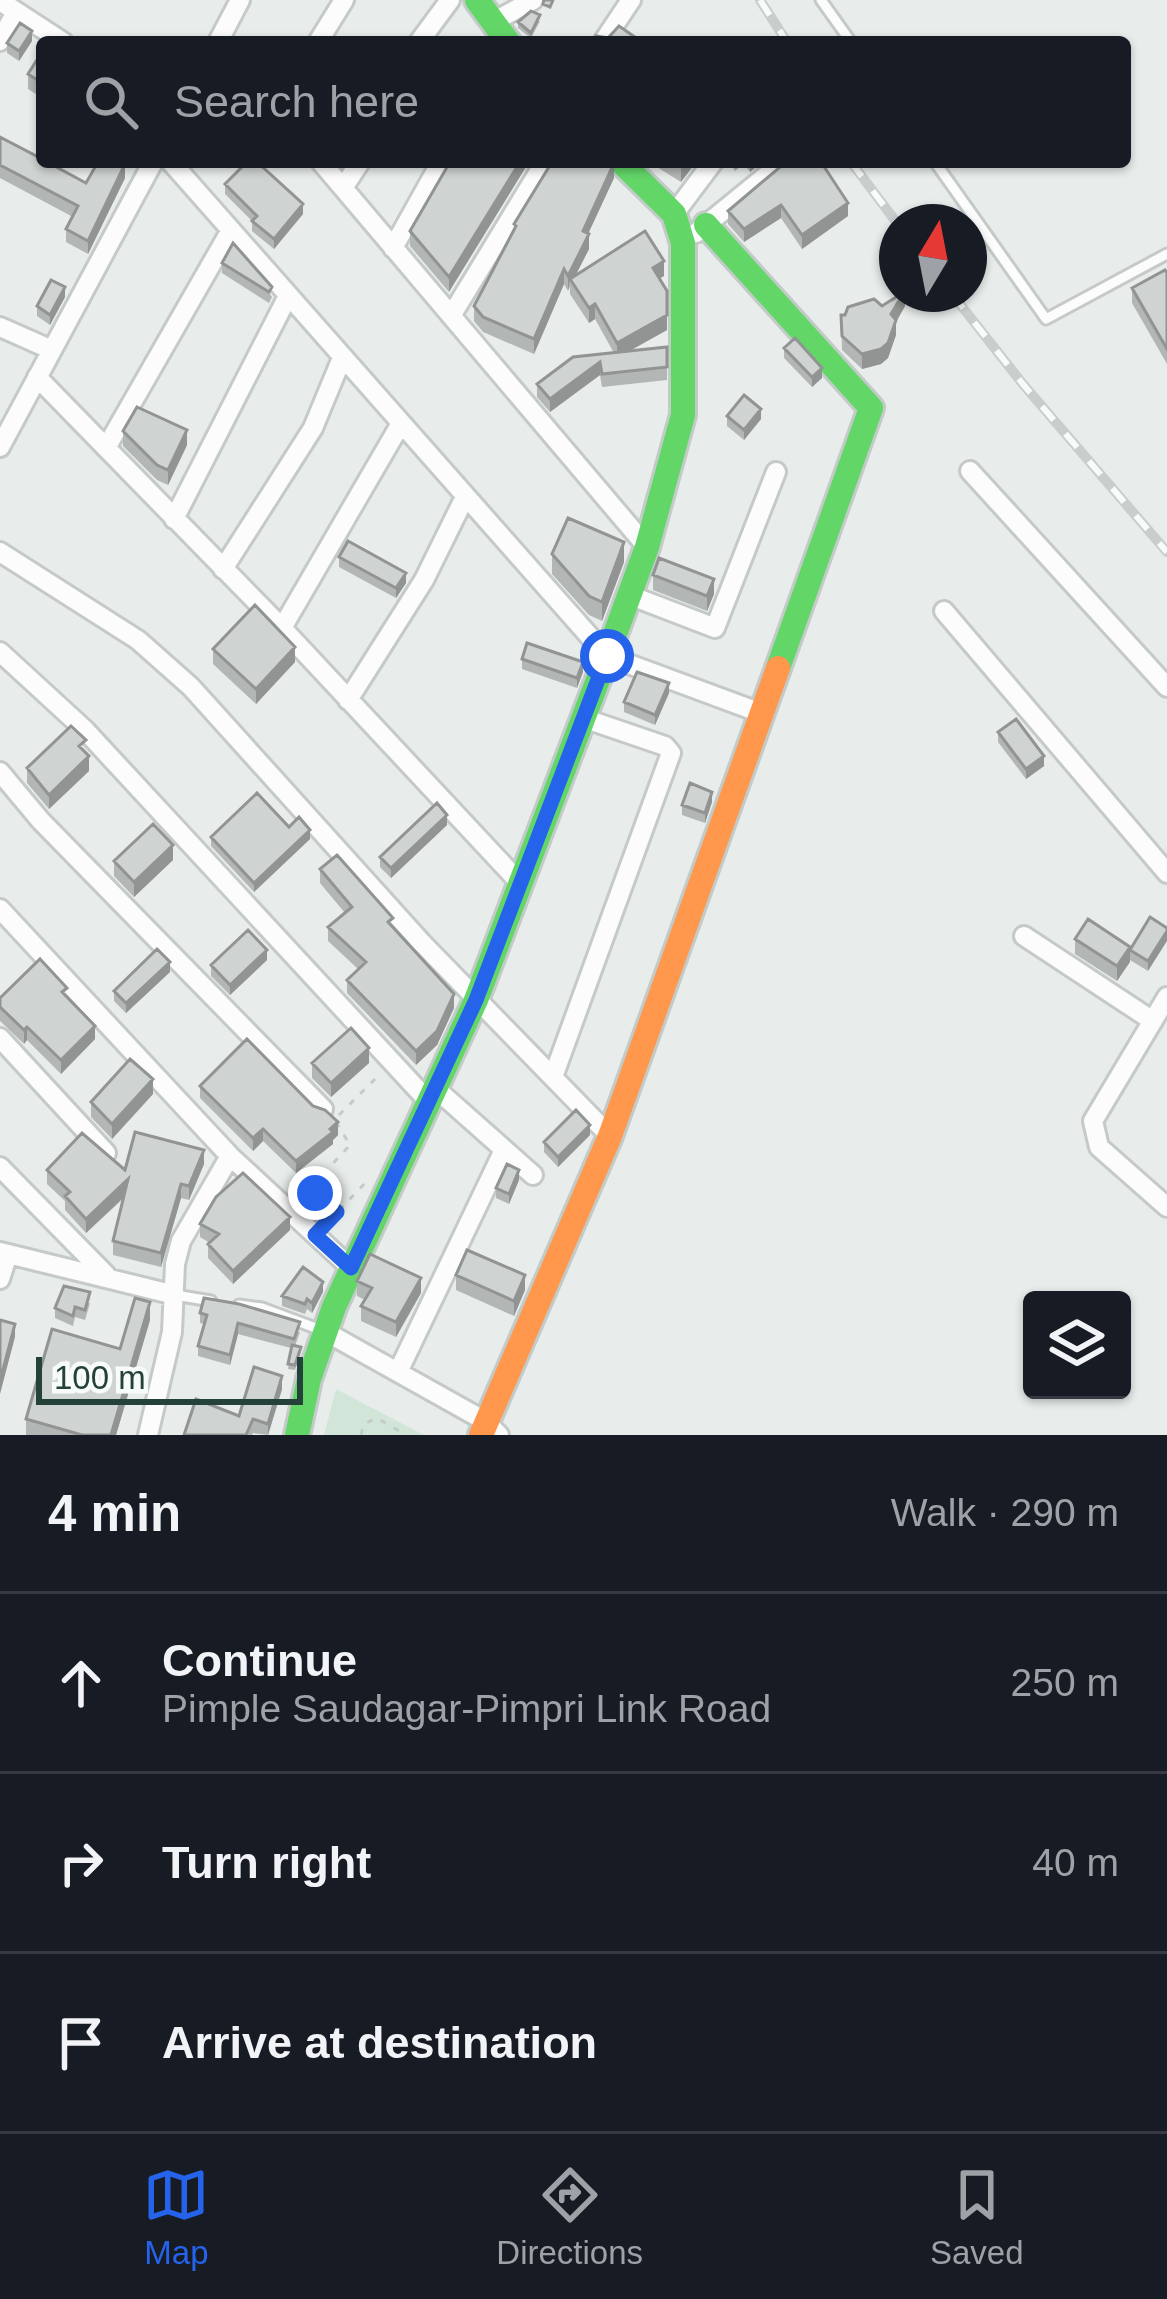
<!DOCTYPE html>
<meta charset="utf-8">
<style>
body{margin:0;font-family:Arial,sans-serif;background:#242831;color:#f1f3f6}
.controls{position:absolute;right:36px;bottom:36px;display:grid;overflow:hidden;border-radius:12px;box-shadow:0 3px 9px #0004}
.controls button{width:108px;height:108px;display:grid;place-items:center;padding:0;border:0;border-bottom:3px solid #363941;background:#171b24;color:#f1f3f6;font:60px sans-serif}
.compass{position:absolute;left:879px;top:204px;width:108px;height:108px;border-radius:50%;background:#171b24;box-shadow:0 3px 9px #0004;rotate:10deg}
.scale{position:absolute;left:36px;bottom:30px;width:267px;box-sizing:border-box;padding-left:12px;border:6px solid #24423a;border-top:0;font-size:33px;line-height:42px;white-space:nowrap;color:#24423a;-webkit-text-stroke:9px #f7fbf9;paint-order:stroke}
.stop{position:absolute;width:36px;height:36px;margin:-27px;border:9px solid #2563eb;border-radius:50%;background:#fff}
.stop.end{background:#2563eb;border-color:#fff;box-shadow:0 3px 12px #0008}
.list{margin:0;padding:0;list-style:none}
h2{display:flex;justify-content:space-between;align-items:center;height:156px;margin:0;padding:0 48px;font-size:51px}
h2 small{font-size:39px;font-weight:400;color:#9ea1a6}
.list li{display:grid;grid-template-columns:78px 1fr auto;gap:36px;align-items:center;box-sizing:border-box;height:180px;padding:0 48px;border-top:3px solid #363941}
.list b{display:block;font-size:45px;white-space:nowrap}
.list p{margin:0;font-size:39px;white-space:nowrap;color:#9ea1a6}
.list em{font-size:39px;font-style:normal;color:#9ea1a6}
.icon{flex:none;width:66px;height:66px;fill:none;stroke:currentColor;stroke-width:2;stroke-linecap:round;stroke-linejoin:round}
.map{position:relative;flex:none;width:1167px;height:1435px;overflow:hidden}
.search{position:absolute;background:#171b24;box-shadow:0 3px 9px #0004;left:36px;right:36px;top:36px;height:132px;display:flex;align-items:center;gap:30px;box-sizing:border-box;padding:0 42px;border-radius:12px;color:#9ea1a6;font-size:45px}
.sheet{height:696px;background:#171b24}
nav{display:flex;justify-content:space-around;align-items:center;box-sizing:border-box;height:168px;border-top:3px solid #363941;background:#171b24;font-size:33px;color:#9ea1a6}
nav a{display:grid;justify-items:center;gap:6px}
nav .on{color:#2563eb}
.map>svg:first-child{display:block}
</style>
<div class="map">
<svg width="1167" height="1435" viewBox="0 0 1167 1435">
<rect width="100%" height="100%" fill="#e8edeb"/>
<path fill="#d1e6d8" d="M 336,1389 L 424,1435 L 324,1435 Z"/>
<g fill="none" stroke-linecap="round" stroke-linejoin="round">
<defs>
<path id="lane" d="M 821,0 L 851,42
M 935,162 L 1046,319 L 1167,254
M 175,1295 L 211,1301
M 239,1305 L 262,1308 L 321,1330"/>
<path id="street" d="M 0,1 L 63,42
M 493,22 L 533,0
M 0,41 L 16,12
M 218,42 L 240,0
M 318,42 L 344,0
M 419,42 L 450,0
M 603,42 L 631,0
M 171,162 L 607,656 L 761,713
M 321,162 L 647,547
M 343,188 L 360,162
M 674,214 L 713,162
M 696,233 L 783,162
M 393,248 L 441,162
M 451,316 L 545,162
M 0,327 L 52,350
M 37,377 L 282,628 L 520,883
M 0,447 L 153,162
M 106,448 L 231,230
M 970,471 L 1167,687
M 174,519 L 288,296
M 0,552 L 138,640 L 191,687 L 422,943 L 610,1136
M 223,569 L 313,428 L 342,358
M 629,595 L 715,628 L 776,472
M 944,611 L 1167,873
M 282,628 L 400,425
M 0,652 L 85,730 L 430,1103
M 348,700 L 424,580 L 465,497
M 0,772 L 41,821 L 323,1109
M 0,909 L 230,1156 L 351,1268
M 1024,936 L 1153,1021
M 1167,997 L 1093,1121 L 1099,1147 L 1167,1207
M 0,1038 L 106,1153
M 553,1077 L 671,753 L 665,746 L 583,718
M 436,1089 L 533,1175
M 0,1167 L 106,1275
M 0,1252 L 175,1295
M 0,1279 L 8,1254
M 326,1332 L 485,1421 L 499,1435
M 398,1372 L 504,1150
M 148,1435 L 172,1332 L 175,1264 L 181,1241 L 230,1156"/>
<path id="fast" d="M 477,0 L 508,42
M 706,225 L 871,408 L 778,668
M 297,1435 L 309,1379 L 334,1307 L 476,1000 L 607,656 L 647,547 L 683,415 L 683,243 L 674,214 L 621,162"/>
<path id="slow" d="M 481,1435 L 610,1136 L 778,668"/>
</defs>
<use href="#lane" stroke="#c5cac8" stroke-width="15"/>
<use href="#street" stroke="#c5cac8" stroke-width="24"/>
<use href="#fast" stroke="#c3cbc8" stroke-width="30"/>
<use href="#slow" stroke="#c3cbc8" stroke-width="30"/>
<path stroke="#c3ccca" stroke-width="3" stroke-dasharray="6 9" stroke-linecap="butt" d="M 339,1115 L 379,1075
M 336,1122 L 350,1145 L 313,1185 L 315,1193 L 337,1212
M 329,1221 L 368,1180
M 361,1435 L 364,1424 L 377,1418 L 406,1435"/>
<use href="#lane" stroke="#fcfcfc" stroke-width="9"/>
<use href="#street" stroke="#fcfcfc" stroke-width="18"/>
<use href="#fast" stroke="#63d668" stroke-width="24"/>
<use href="#slow" stroke="#ff974d" stroke-width="24"/>
<defs>
<path id="rail" d="M 760,0 L 787,42
M 851,162 L 897,223
M 952,294 L 1022,383 L 1167,552"/>
</defs>
<use href="#rail" stroke="#c9cdcc" stroke-width="10"/>
<use href="#rail" stroke="#f7fbf9" stroke-width="6" stroke-dasharray="18" stroke-linecap="butt"/>
</g>
<path fill="#b2b6b5" d="M 540,21 L 531,38 L 518,28 L 518,22 Z
M 32,41 L 19,61 L 7,53 L 7,43 Z
M 42,52 L 42,98 L 28,89 L 28,74 Z
M 0,137 L 86,183 L 125,178 L 88,254 L 66,242 L 66,229 L 73,217 L 0,178 Z
M 450,162 L 449,292 L 410,246 L 410,231 Z
M 649,162 L 696,162 L 681,182 Z
M 729,162 L 762,162 L 750,172 L 744,164 L 735,171 Z
M 786,162 L 848,216 L 802,249 L 781,218 L 744,242 L 728,224 L 728,211 Z
M 614,178 L 588,233 L 589,249 L 576,275 L 664,276 L 660,278 L 667,330 L 629,351 L 667,347 L 667,380 L 602,387 L 600,375 L 550,412 L 537,397 L 537,384 L 614,353 L 595,319 L 589,323 L 570,294 L 570,287 L 568,291 L 564,284 L 534,354 L 483,332 L 474,321 L 474,306 L 514,231 L 514,224 Z
M 225,184 L 303,214 L 274,249 L 252,231 L 252,221 L 225,194 Z
M 233,243 L 272,297 L 269,303 L 222,273 L 222,263 Z
M 1167,273 L 1167,364 L 1132,303 L 1132,288 Z
M 905,294 L 905,306 L 896,322 L 896,335 L 888,358 L 881,364 L 862,369 L 842,350 L 841,315 L 882,306 Z
M 65,297 L 50,325 L 37,316 L 37,306 Z
M 784,348 L 822,378 L 812,387 L 784,358 Z
M 727,416 L 761,419 L 744,440 L 727,426 Z
M 123,431 L 187,445 L 168,485 L 157,480 L 123,446 Z
M 552,554 L 624,562 L 602,621 L 589,615 L 552,574 Z
M 339,557 L 406,583 L 396,598 L 339,567 Z
M 653,575 L 714,594 L 707,611 L 653,590 Z
M 213,649 L 295,662 L 256,704 L 213,664 Z
M 522,659 L 583,672 L 577,688 L 522,669 Z
M 669,693 L 655,725 L 624,712 L 624,702 Z
M 998,732 L 1044,766 L 1026,779 L 998,742 Z
M 86,752 L 89,771 L 49,809 L 27,783 L 27,768 Z
M 712,802 L 705,823 L 682,815 L 682,805 Z
M 447,825 L 391,878 L 380,867 L 380,857 Z
M 289,827 L 310,839 L 254,892 L 211,846 L 211,837 Z
M 173,860 L 134,897 L 114,876 L 114,861 Z
M 320,869 L 393,928 L 454,1008 L 437,1045 L 416,1065 L 347,993 L 347,980 L 358,969 L 328,941 L 328,927 L 345,913 L 320,883 Z
M 1150,917 L 1148,971 L 1130,960 L 1117,981 L 1075,954 L 1075,939 L 1130,948 Z
M 267,960 L 230,995 L 211,976 L 211,965 Z
M 170,972 L 126,1013 L 114,1001 L 114,991 Z
M 67,997 L 95,1039 L 61,1074 L 27,1040 L 24,1044 L 0,1021 L 0,998 Z
M 312,1063 L 369,1063 L 331,1097 L 312,1078 Z
M 200,1086 L 338,1135 L 333,1140 L 333,1144 L 296,1173 L 263,1141 L 253,1151 L 200,1098 Z
M 153,1094 L 112,1139 L 91,1117 L 91,1102 Z
M 590,1135 L 558,1167 L 544,1152 L 544,1142 Z
M 204,1164 L 189,1200 L 181,1198 L 161,1267 L 113,1255 L 113,1241 L 124,1198 L 86,1233 L 65,1210 L 65,1201 L 47,1184 L 47,1170 L 125,1170 Z
M 519,1180 L 509,1204 L 496,1198 L 496,1188 Z
M 200,1224 L 290,1230 L 233,1284 L 208,1258 L 208,1244 L 210,1243 L 200,1237 Z
M 456,1275 L 525,1290 L 514,1316 L 456,1290 Z
M 357,1281 L 421,1293 L 396,1337 L 361,1321 L 361,1306 L 365,1300 L 357,1296 Z
M 323,1292 L 312,1313 L 307,1309 L 305,1314 L 282,1306 L 282,1296 Z
M 90,1303 L 85,1320 L 75,1317 L 73,1326 L 55,1318 L 55,1308 Z
M 200,1313 L 300,1332 L 295,1346 L 301,1352 L 295,1370 L 288,1369 L 291,1348 L 238,1334 L 230,1365 L 198,1356 L 198,1346 L 204,1324 L 200,1323 Z
M 150,1320 L 116,1435 L 26,1435 L 26,1419 L 120,1349 Z
M 282,1389 L 268,1435 L 253,1433 L 252,1435 L 184,1435 L 239,1416 Z"/>
<path fill="#919493" d="M 32,31 L 32,41 L 19,61 L 19,51 Z
M 520,162 L 529,162 L 449,292 L 449,277 Z
M 684,162 L 696,162 L 681,182 L 681,166 Z
M 750,162 L 762,162 L 750,172 Z
M 614,163 L 614,178 L 583,245 L 583,231 Z
M 125,164 L 125,178 L 88,254 L 88,241 Z
M 848,203 L 848,216 L 802,249 L 802,235 Z
M 303,204 L 303,214 L 274,249 L 274,239 Z
M 781,205 L 781,218 L 744,242 L 744,229 Z
M 589,234 L 589,249 L 572,282 L 570,279 L 568,291 L 568,276 Z
M 664,261 L 664,276 L 653,282 L 653,268 Z
M 564,269 L 564,284 L 534,354 L 534,339 Z
M 65,287 L 65,297 L 50,325 L 50,315 Z
M 903,294 L 905,294 L 905,306 L 896,322 L 896,335 L 888,358 L 881,364 L 862,369 L 862,354 Z
M 595,304 L 595,319 L 589,323 L 589,308 Z
M 667,315 L 667,330 L 617,358 L 617,343 Z
M 600,362 L 600,375 L 550,412 L 550,399 Z
M 822,368 L 822,378 L 812,387 L 812,377 Z
M 761,409 L 761,419 L 744,440 L 744,430 Z
M 187,430 L 187,445 L 168,485 L 168,470 Z
M 624,542 L 624,562 L 602,621 L 602,602 Z
M 406,573 L 406,583 L 396,598 L 396,588 Z
M 714,579 L 714,594 L 707,611 L 707,596 Z
M 295,647 L 295,662 L 256,704 L 256,689 Z
M 583,662 L 583,672 L 577,688 L 577,678 Z
M 669,683 L 669,693 L 655,725 L 655,715 Z
M 89,756 L 89,771 L 49,809 L 49,795 Z
M 1044,756 L 1044,766 L 1026,779 L 1026,769 Z
M 712,792 L 712,802 L 705,823 L 705,813 Z
M 447,815 L 447,825 L 391,878 L 391,868 Z
M 310,830 L 310,839 L 254,892 L 254,883 Z
M 173,845 L 173,860 L 134,897 L 134,882 Z
M 1167,931 L 1167,941 L 1148,971 L 1148,961 Z
M 1130,947 L 1130,962 L 1117,981 L 1117,966 Z
M 267,950 L 267,960 L 230,995 L 230,985 Z
M 170,962 L 170,972 L 126,1013 L 126,1003 Z
M 454,994 L 454,1008 L 437,1045 L 416,1065 L 416,1051 Z
M 95,1026 L 95,1039 L 61,1074 L 61,1060 Z
M 27,1027 L 27,1040 L 24,1044 L 24,1030 Z
M 369,1048 L 369,1063 L 331,1097 L 331,1083 Z
M 153,1079 L 153,1094 L 112,1139 L 112,1124 Z
M 338,1122 L 338,1135 L 333,1140 L 333,1144 L 296,1173 L 296,1161 Z
M 590,1125 L 590,1135 L 558,1167 L 558,1157 Z
M 263,1129 L 263,1141 L 253,1151 L 253,1138 Z
M 204,1150 L 204,1164 L 189,1200 L 189,1186 Z
M 519,1170 L 519,1180 L 509,1204 L 509,1194 Z
M 128,1179 L 128,1193 L 86,1233 L 86,1219 Z
M 181,1184 L 181,1198 L 161,1267 L 161,1253 Z
M 290,1217 L 290,1230 L 233,1284 L 233,1271 Z
M 525,1275 L 525,1290 L 514,1316 L 514,1301 Z
M 421,1278 L 421,1293 L 396,1337 L 396,1322 Z
M 323,1282 L 323,1292 L 312,1313 L 312,1303 Z
M 150,1302 L 150,1320 L 116,1435 L 111,1435 Z
M 238,1323 L 238,1334 L 230,1365 L 230,1355 Z
M 15,1324 L 15,1337 L 0,1394 L 0,1381 Z
M 282,1376 L 282,1389 L 268,1435 L 268,1424 Z"/>
<path fill="#cfd4d2" stroke="#919493" stroke-width="3" d="M 544,0 L 553,0 L 550,7 L 543,4 Z
M 531,11 L 540,15 L 531,33 L 518,22 Z
M 20,23 L 32,31 L 19,51 L 7,43 Z
M 619,26 L 642,42 L 592,42 L 596,36 L 608,38 Z
M 42,52 L 42,83 L 28,74 Z
M 0,137 L 42,159 L 42,162 L 47,162 L 86,183 L 98,162 L 121,162 L 125,164 L 88,241 L 66,229 L 78,206 L 0,165 Z
M 247,162 L 257,162 L 303,204 L 274,239 L 252,221 L 257,216 L 225,184 Z
M 450,162 L 520,162 L 449,277 L 410,231 Z
M 552,162 L 614,163 L 583,231 L 589,234 L 568,276 L 564,269 L 534,339 L 483,317 L 474,306 L 516,226 L 514,224 Z
M 786,162 L 821,162 L 848,203 L 802,235 L 781,205 L 744,229 L 728,211 Z
M 645,231 L 664,261 L 653,268 L 667,291 L 667,315 L 617,343 L 595,304 L 589,308 L 570,279 Z
M 233,243 L 272,287 L 269,292 L 222,263 Z
M 1165,270 L 1167,273 L 1167,349 L 1132,288 Z
M 51,280 L 65,287 L 50,315 L 37,306 Z
M 901,294 L 903,294 L 891,314 L 896,320 L 888,343 L 881,349 L 862,354 L 842,336 L 841,315 L 845,315 L 848,307 L 874,299 L 882,306 Z
M 795,338 L 822,368 L 812,377 L 784,348 Z
M 667,347 L 667,367 L 602,374 L 600,362 L 550,399 L 537,384 L 573,357 Z
M 744,395 L 761,409 L 744,430 L 727,416 Z
M 137,407 L 187,430 L 168,470 L 157,465 L 123,431 Z
M 568,518 L 624,542 L 602,602 L 589,596 L 552,554 Z
M 348,541 L 406,573 L 396,588 L 339,557 Z
M 659,558 L 714,579 L 707,596 L 653,575 Z
M 255,605 L 295,647 L 256,689 L 213,649 Z
M 527,643 L 583,662 L 577,678 L 522,659 Z
M 637,672 L 669,683 L 655,715 L 624,702 Z
M 1016,719 L 1044,756 L 1026,769 L 998,732 Z
M 71,726 L 86,740 L 79,746 L 89,756 L 49,795 L 27,768 Z
M 690,783 L 712,792 L 705,813 L 682,805 Z
M 257,793 L 289,827 L 299,817 L 310,830 L 254,883 L 211,837 Z
M 437,803 L 447,815 L 391,868 L 380,857 Z
M 153,824 L 173,845 L 134,882 L 114,861 Z
M 337,855 L 393,918 L 388,922 L 454,994 L 437,1031 L 416,1051 L 347,980 L 366,962 L 328,927 L 352,907 L 320,869 Z
M 1150,917 L 1167,928 L 1167,931 L 1148,961 L 1130,950 Z
M 1088,919 L 1130,947 L 1117,966 L 1075,939 Z
M 248,930 L 267,950 L 230,985 L 211,965 Z
M 157,949 L 170,962 L 126,1003 L 114,991 Z
M 40,959 L 67,988 L 62,992 L 95,1026 L 61,1060 L 27,1027 L 24,1030 L 0,1007 L 0,998 Z
M 351,1028 L 369,1048 L 331,1083 L 312,1063 Z
M 247,1039 L 313,1106 L 325,1110 L 338,1122 L 330,1129 L 333,1132 L 296,1161 L 263,1129 L 253,1138 L 200,1086 Z
M 130,1059 L 153,1079 L 112,1124 L 91,1102 Z
M 576,1110 L 590,1125 L 558,1157 L 544,1142 Z
M 135,1132 L 204,1150 L 189,1186 L 181,1184 L 161,1253 L 113,1241 L 128,1179 L 86,1219 L 65,1196 L 70,1192 L 47,1170 L 82,1133 L 125,1170 Z
M 507,1164 L 519,1170 L 509,1194 L 496,1188 Z
M 243,1173 L 290,1217 L 233,1271 L 208,1244 L 219,1234 L 200,1224 L 216,1197 Z
M 467,1250 L 525,1275 L 514,1301 L 456,1275 Z
M 370,1254 L 421,1278 L 396,1322 L 361,1306 L 372,1288 L 357,1281 Z
M 303,1267 L 323,1282 L 312,1303 L 307,1299 L 305,1304 L 282,1296 Z
M 64,1286 L 90,1292 L 85,1310 L 75,1307 L 73,1316 L 55,1308 Z
M 135,1298 L 150,1302 L 111,1435 L 82,1435 L 26,1419 L 52,1329 L 120,1349 Z
M 204,1298 L 239,1304 L 300,1322 L 294,1339 L 238,1323 L 230,1355 L 198,1346 L 207,1315 L 200,1313 Z
M 0,1320 L 15,1324 L 0,1381 Z
M 292,1345 L 301,1347 L 295,1365 L 288,1364 Z
M 254,1367 L 282,1376 L 268,1424 L 253,1419 L 246,1435 L 184,1435 L 196,1399 L 239,1416 Z"/>
<g fill="none" stroke-linecap="round" stroke-linejoin="round">
<path stroke="#2563eb" stroke-width="15" d="M 315,1193 L 337,1212 L 315,1235 L 351,1268 L 476,1000 L 607,656"/>
</g>
</svg>
<div class="controls">
<button><svg class="icon" aria-label="layers" viewBox="0 0 24 24"><path d="M12 4l9 5-9 5-9-5zM3 14l9 5 9-5"/></svg></button>
</div>
<svg class="compass" viewBox="-18 -18 36 36"><path d="M0-13l5 13h-10z" fill="#e53935"/><path d="M0 13l5-13h-10z" fill="#9ea1a6"/></svg>
<div class="scale">100 m</div>
<div class="stop" style="left:607px;top:656px"></div>
<div class="stop end" style="left:315px;top:1193px"></div>
<div class="search"><svg class="icon" aria-label="search" viewBox="0 0 24 24"><circle cx="10" cy="10" r="6"/><path d="M15 15l6 6"/></svg>Search here</div>
</div>
<section class="sheet">
<h2>4 min<small>Walk · 290 m</small></h2>
<ul class="list">
<li><svg class="icon" aria-label="ahead" viewBox="0 0 24 24"><path d="M12 20V5M6 11l6-6 6 6"/></svg><div><b>Continue</b><p>Pimple Saudagar-Pimpri Link Road</p></div><em>250 m</em></li>
<li><svg class="icon" aria-label="right" viewBox="0 0 24 24"><path d="M7 20v-9h11M14 6l5 5-5 5"/></svg><div><b>Turn right</b></div><em>40 m</em></li>
<li><svg class="icon" aria-label="arrive" viewBox="0 0 24 24"><path d="M6 21V4h12l-3 4 3 4H6"/></svg><div><b>Arrive at destination</b></div></li>
</ul>
</section>
<nav>
<a class="on"><svg class="icon" aria-label="map" viewBox="0 0 24 24"><path d="M3 6l6-2 6 2 6-2v14l-6 2-6-2-6 2zM9 4v14M15 6v14"/></svg>Map</a>
<a><svg class="icon" aria-label="directions" viewBox="0 0 24 24"><path d="M12 3l9 9-9 9-9-9zM9 14v-3h6M13 9l2 2-2 2"/></svg>Directions</a>
<a><svg class="icon" aria-label="saved" viewBox="0 0 24 24"><path d="M7 4h10v16l-5-4-5 4z"/></svg>Saved</a>
</nav>
